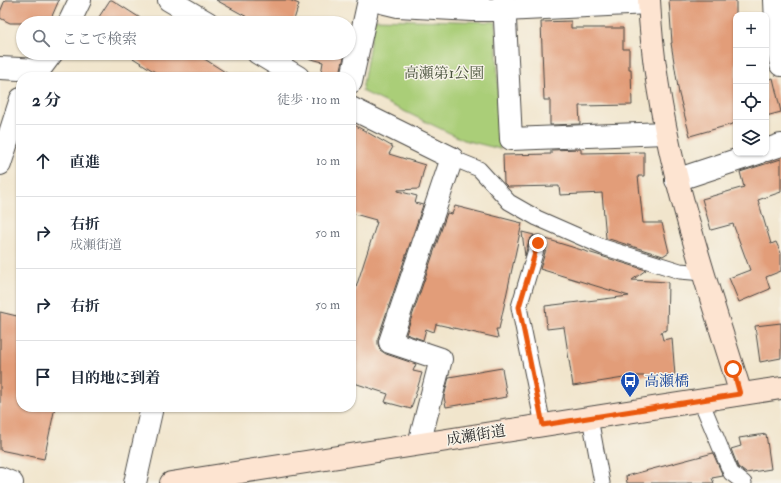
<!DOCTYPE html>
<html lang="ja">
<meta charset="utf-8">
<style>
body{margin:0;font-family:"IM FELL Double Pica","Noto Serif JP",serif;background:#f2f2f3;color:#1f2937}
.controls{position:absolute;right:12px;top:12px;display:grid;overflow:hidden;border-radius:8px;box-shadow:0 1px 3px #0004}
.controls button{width:36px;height:36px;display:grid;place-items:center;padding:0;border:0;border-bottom:1px solid #e0e1e3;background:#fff;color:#1f2937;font:20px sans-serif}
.stop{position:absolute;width:12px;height:12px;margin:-9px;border:3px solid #ea580c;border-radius:50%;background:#fff}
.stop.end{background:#ea580c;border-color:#fff;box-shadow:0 1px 4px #0008}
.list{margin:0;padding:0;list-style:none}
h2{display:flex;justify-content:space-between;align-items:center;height:52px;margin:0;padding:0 16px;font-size:17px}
h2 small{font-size:13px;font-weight:400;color:#747a83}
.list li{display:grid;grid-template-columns:26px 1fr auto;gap:12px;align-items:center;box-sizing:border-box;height:72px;padding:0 16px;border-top:1px solid #e0e1e3}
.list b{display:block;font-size:15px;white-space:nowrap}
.list p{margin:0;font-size:13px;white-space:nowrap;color:#747a83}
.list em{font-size:13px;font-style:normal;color:#747a83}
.icon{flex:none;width:22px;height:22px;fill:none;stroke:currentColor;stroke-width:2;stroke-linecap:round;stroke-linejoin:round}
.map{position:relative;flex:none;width:781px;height:483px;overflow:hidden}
.search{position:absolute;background:#fff;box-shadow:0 1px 3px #0004;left:16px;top:16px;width:340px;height:44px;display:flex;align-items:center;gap:10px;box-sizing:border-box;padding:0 14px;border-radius:22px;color:#747a83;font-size:15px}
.panel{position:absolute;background:#fff;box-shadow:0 1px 3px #0004;left:16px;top:72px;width:340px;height:340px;border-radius:16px}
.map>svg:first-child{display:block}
</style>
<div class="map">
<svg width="781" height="483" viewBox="0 0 781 483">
<rect width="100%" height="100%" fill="#f7f3e8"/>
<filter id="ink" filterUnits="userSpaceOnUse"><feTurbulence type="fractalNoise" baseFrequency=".025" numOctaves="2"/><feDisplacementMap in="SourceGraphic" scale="8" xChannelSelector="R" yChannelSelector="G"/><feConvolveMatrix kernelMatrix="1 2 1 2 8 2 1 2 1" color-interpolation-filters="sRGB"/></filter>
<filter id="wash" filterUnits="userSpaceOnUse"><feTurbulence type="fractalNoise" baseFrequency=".012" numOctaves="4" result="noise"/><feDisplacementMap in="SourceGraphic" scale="16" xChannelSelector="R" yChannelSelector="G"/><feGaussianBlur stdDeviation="0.9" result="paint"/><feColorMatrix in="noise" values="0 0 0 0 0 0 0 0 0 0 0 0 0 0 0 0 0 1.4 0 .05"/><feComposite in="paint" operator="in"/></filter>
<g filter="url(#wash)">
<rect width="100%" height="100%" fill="#f1e5cc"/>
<path fill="#aace78" stroke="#6a7c52" d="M 374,19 L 496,22 L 500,149 L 464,140 L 362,91 Z"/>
<g id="blocks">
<path fill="#e29d79" d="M 5,0 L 59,0 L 49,23 L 10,23 L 0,18 L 0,12 Z
M 110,0 L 112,0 L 148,23 L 95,23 Z
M 216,0 L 289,0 L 299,4 L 293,23 L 258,23 Z
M 669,0 L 736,0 L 736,123 L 690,136 L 679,94 L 671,43 L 672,43 Z
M 571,21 L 571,28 L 623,28 L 623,49 L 629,49 L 629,69 L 631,69 L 632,105 L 579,106 L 580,124 L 550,125 L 550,100 L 544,100 L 541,22 Z
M 125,53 L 195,53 L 233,77 L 163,77 Z
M 296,53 L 345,53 L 339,77 L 321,74 L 323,62 L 296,55 Z
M 773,78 L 781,112 L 766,116 L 766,80 Z
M 351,123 L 393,147 L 389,154 L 425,165 L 419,189 L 398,190 L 398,191 L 417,196 L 415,203 L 423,205 L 378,338 L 378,344 L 380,350 L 386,354 L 416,364 L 413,371 L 422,373 L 411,409 L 385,402 L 388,394 L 351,382 L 351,303 L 377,222 L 375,222 L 376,220 L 351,213 Z
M 581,149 L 581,153 L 644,152 L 644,176 L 638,176 L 643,223 L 662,223 L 669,252 L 663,256 L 606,238 L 602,193 L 560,195 L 559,186 L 508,187 L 504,183 L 503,155 L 551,154 L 551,150 Z
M 781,159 L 781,192 L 758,200 L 771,244 L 776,242 L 781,253 L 781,271 L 766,277 L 770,289 L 739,302 L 729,278 L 750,270 L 733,224 L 711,230 L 702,199 L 744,187 L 740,172 Z
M 455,206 L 522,223 L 499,329 L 496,329 L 498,338 L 436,324 L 434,332 L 426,329 L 423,340 L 406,334 L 447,213 L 452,214 Z
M 522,232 L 534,235 L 529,240 L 525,256 Z
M 546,239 L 646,270 L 632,280 L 668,282 L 667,330 L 661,332 L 663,340 L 672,338 L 675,376 L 630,376 L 630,377 L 573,386 L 564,327 L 547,329 L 545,306 L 629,296 L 540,269 L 547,246 Z
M 0,312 L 21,317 L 21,407 L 55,407 L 44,459 L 0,450 Z
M 781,323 L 781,358 L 760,362 L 755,326 Z
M 502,368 L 507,397 L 446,407 L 444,397 L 449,377 Z
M 766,434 L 771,469 L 746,473 L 738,467 L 731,449 L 741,446 L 739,438 Z
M 713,453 L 723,476 L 712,478 L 714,483 L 627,483 L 626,476 Z"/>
</g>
</g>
<g filter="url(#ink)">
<use href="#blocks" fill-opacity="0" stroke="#494743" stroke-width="1"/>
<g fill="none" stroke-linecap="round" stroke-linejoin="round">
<defs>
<path id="lane" d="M 452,158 L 479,169 L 509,202 L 537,218 L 603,247 L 680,271 L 703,273
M 538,243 L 519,307 L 543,425
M 701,401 L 731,473 L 744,483
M 590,418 L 602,483"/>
<path id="street" d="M 169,0 L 208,23
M 373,0 L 398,6 L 472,10 L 504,10 L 649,3
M 504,0 L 511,139 L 665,133
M 775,0 L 777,46 L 781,65
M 69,23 L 80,0
M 258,53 L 298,77
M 0,68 L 39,70
M 34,77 L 52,53
M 351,82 L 369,0
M 351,108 L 452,158 L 390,342 L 441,359 L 419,444
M 766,150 L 781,145
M 0,164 L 21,99
M 676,180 L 758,153
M 0,478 L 12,483
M 135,483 L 152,407"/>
<path id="secondary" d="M 649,0 C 655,136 701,265 741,394
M 171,483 L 781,388"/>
</defs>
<use href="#lane" stroke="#494743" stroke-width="17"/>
<use href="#street" stroke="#494743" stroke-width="24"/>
<use href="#secondary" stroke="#494743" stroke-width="24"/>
<use href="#lane" stroke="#fff" stroke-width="15"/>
<use href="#street" stroke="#fff" stroke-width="22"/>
<use href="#secondary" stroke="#fde4d1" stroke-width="22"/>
</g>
</g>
<g fill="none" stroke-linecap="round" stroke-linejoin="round" filter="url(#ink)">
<path stroke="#ea580c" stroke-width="5" d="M 538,243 L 519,307 L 543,425 L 740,394 L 733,369"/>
</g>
<defs>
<symbol id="bus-pin" viewBox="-11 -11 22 30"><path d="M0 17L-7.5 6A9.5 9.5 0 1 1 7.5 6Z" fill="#1a4fb4" stroke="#f7f3e8"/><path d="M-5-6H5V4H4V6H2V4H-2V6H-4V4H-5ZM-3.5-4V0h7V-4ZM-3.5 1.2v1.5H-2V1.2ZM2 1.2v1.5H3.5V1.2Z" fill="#fff"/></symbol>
</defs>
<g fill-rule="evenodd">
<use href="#bus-pin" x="619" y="370" width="22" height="30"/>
</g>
<g text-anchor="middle" stroke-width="3" stroke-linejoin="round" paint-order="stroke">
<g font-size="15" fill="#4b543e" stroke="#f7f3e8">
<text x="444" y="78">高瀬第1公園</text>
</g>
<g font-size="15" fill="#164399" stroke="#f7f3e8" text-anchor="start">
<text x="644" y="386">高瀬橋</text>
</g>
<g font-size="15" fill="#2b2b2b" stroke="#f7f3e8">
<text transform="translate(476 435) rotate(-9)" y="5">成瀬街道</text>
</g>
</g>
</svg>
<div class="controls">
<button>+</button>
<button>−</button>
<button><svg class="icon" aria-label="locate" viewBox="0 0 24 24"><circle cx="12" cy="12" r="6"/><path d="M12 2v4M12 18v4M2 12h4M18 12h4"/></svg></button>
<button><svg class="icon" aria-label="layers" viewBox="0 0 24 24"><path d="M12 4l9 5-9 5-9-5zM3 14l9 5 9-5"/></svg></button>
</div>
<div class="stop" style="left:733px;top:369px"></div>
<div class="stop end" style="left:538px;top:243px"></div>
<div class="search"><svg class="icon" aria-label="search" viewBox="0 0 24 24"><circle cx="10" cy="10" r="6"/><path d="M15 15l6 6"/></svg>ここで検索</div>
<section class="panel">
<h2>2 分<small>徒歩 · 110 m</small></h2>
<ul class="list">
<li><svg class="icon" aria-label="ahead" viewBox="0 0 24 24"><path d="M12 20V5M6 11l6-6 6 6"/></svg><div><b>直進</b></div><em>10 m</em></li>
<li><svg class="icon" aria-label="right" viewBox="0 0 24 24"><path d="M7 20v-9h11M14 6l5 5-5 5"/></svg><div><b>右折</b><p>成瀬街道</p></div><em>50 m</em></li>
<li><svg class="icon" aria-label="right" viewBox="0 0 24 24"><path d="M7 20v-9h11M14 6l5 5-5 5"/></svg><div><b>右折</b></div><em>50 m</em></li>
<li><svg class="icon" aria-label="arrive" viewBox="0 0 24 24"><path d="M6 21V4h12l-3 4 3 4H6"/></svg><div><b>目的地に到着</b></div></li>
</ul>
</section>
</div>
